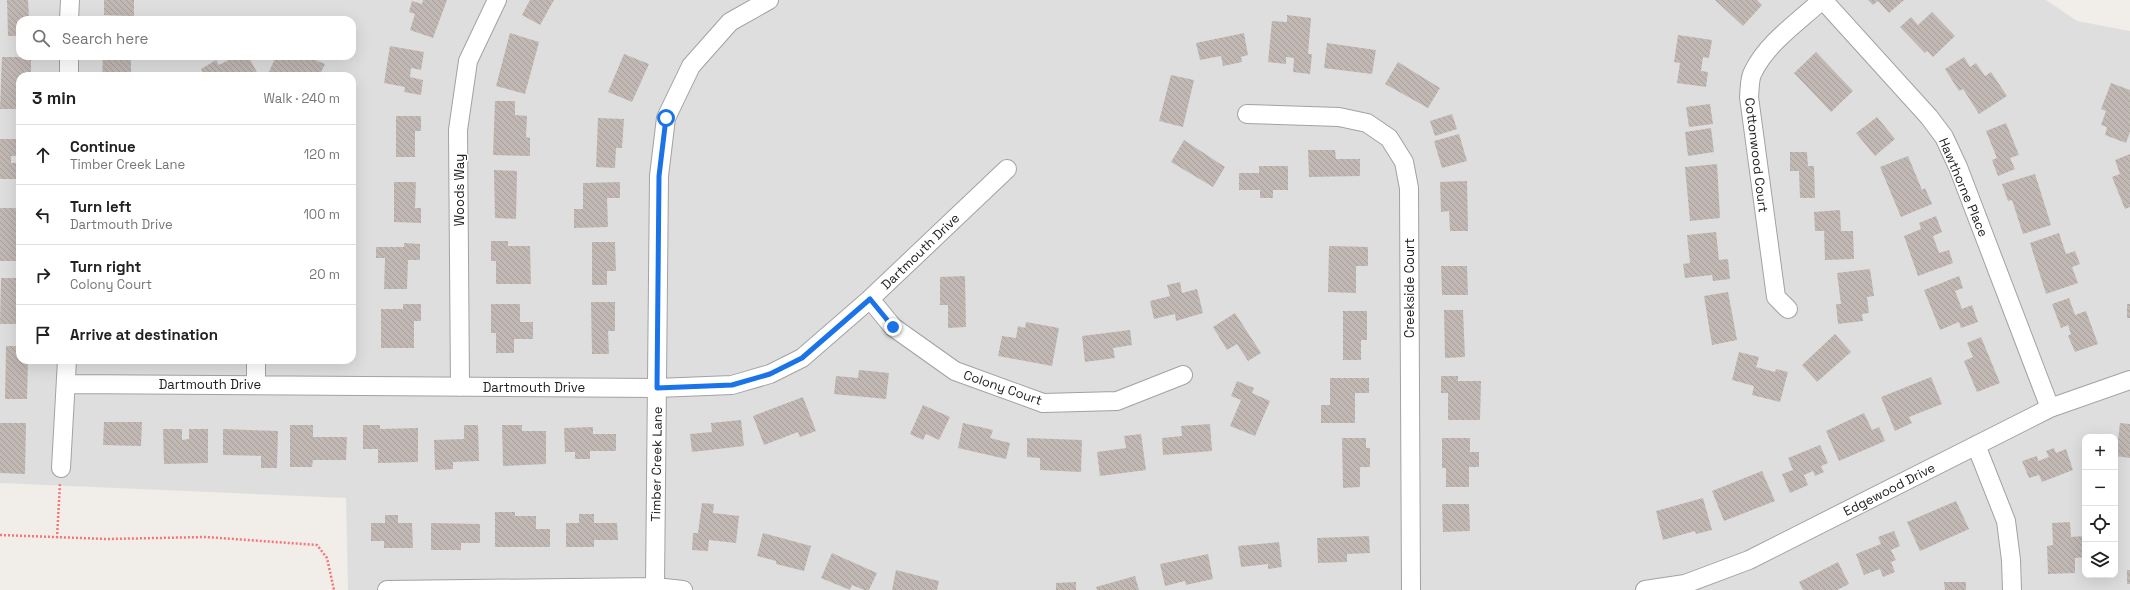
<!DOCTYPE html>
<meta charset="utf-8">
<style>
body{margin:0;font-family:"Space Grotesk",sans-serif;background:#f2f2f2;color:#222}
.controls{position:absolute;right:12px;bottom:12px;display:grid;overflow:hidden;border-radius:8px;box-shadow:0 4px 16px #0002}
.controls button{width:36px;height:36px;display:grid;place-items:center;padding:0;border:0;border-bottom:1px solid #e0e0e0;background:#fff;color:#222;font:20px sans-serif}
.stop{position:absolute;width:12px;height:12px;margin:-9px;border:3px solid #1a73e8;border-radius:50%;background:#fff}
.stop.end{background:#1a73e8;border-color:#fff;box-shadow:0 1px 4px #0008}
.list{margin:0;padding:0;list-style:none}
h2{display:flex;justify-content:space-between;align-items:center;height:52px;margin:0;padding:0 16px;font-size:17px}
h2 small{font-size:13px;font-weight:400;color:#767676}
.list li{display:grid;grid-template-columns:26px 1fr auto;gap:12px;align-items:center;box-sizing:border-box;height:60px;padding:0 16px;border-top:1px solid #e0e0e0}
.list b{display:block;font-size:15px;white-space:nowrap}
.list p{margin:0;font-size:13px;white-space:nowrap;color:#767676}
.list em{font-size:13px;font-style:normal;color:#767676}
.icon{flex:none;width:22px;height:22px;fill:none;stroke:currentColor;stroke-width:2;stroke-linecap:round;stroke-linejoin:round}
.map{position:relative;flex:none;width:2130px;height:590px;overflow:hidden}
.search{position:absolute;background:#fff;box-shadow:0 4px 16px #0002;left:16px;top:16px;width:340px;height:44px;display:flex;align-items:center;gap:10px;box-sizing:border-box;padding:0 14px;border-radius:12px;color:#767676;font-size:15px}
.panel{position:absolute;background:#fff;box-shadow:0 4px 16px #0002;left:16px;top:72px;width:340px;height:292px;border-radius:12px}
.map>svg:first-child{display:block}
</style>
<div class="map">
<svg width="2130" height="590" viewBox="0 0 2130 590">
<defs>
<pattern id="building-back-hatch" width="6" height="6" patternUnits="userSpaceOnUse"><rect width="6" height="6" fill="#c1b8b4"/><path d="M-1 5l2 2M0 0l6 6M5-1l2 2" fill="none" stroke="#a69e9a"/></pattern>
</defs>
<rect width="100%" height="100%" fill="#f1ede8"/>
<path fill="#dfdede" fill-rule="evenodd" d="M 0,0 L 2046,0 L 2077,21 L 2130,31 L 2130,590 L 348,590 L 346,498 L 0,483 ZM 20,20 L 352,20 L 352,56 L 20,56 ZM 20,76 L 352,76 L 352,360 L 20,360 ZM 2085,437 L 2115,437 L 2115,575 L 2085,575 Z"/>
<path fill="url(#building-back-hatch)" d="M 7,0 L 28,0 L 29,18 L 33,18 L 33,20 L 20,20 L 20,36 L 8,36 Z
M 104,0 L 134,0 L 134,16 L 104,15 Z
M 423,0 L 447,0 L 433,38 L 410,30 L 415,14 L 409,12 L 412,1 L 422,4 Z
M 530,0 L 554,0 L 540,25 L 522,15 Z
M 1715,0 L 1757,0 L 1762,5 L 1743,26 Z
M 1868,0 L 1904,0 L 1889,13 L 1878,1 L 1873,5 Z
M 1932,12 L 1955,36 L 1933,57 L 1927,51 L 1925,53 L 1900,27 L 1911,17 L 1918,25 Z
M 1287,15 L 1311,18 L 1308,54 L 1312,54 L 1310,74 L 1293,72 L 1294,58 L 1286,57 L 1286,64 L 1268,62 L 1272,21 L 1287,22 Z
M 510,33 L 539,42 L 525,94 L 496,86 Z
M 1244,33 L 1248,55 L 1241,57 L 1242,62 L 1223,66 L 1221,56 L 1200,60 L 1196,43 Z
M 1678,35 L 1712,40 L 1709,58 L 1703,57 L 1701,71 L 1708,72 L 1706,87 L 1677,83 L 1680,63 L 1674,62 Z
M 1327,43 L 1376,50 L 1372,74 L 1324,68 Z
M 390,46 L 424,52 L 421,70 L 411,68 L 410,77 L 423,80 L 421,95 L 404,92 L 405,87 L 384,83 Z
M 1816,52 L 1853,91 L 1831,112 L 1794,73 Z
M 624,54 L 649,64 L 632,102 L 608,92 Z
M 103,56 L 131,56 L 131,76 L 102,76 Z
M 236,56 L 248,56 L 258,74 L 254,76 L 205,76 L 201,69 L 216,60 L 219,65 Z
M 276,56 L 305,56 L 325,64 L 319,76 L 278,76 L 269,72 Z
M 2,57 L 31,57 L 31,76 L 20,76 L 20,109 L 0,109 Z
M 1964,57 L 1970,67 L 1976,63 L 1985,76 L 1991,72 L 2007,96 L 1979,114 L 1963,89 L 1959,91 L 1945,69 Z
M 1398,62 L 1440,88 L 1428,108 L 1385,84 Z
M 1171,75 L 1194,80 L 1183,127 L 1159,121 Z
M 2111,83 L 2130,90 L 2130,132 L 2126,143 L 2105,135 L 2107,127 L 2101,125 L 2106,111 L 2101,109 Z
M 495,101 L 515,101 L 515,115 L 527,116 L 526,137 L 530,138 L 530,156 L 493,155 Z
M 1710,104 L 1713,124 L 1689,127 L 1686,107 Z
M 1452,114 L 1457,129 L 1435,136 L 1430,121 Z
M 396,116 L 421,116 L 421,131 L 415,131 L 415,157 L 396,157 Z
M 1877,117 L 1895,139 L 1875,156 L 1856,133 Z
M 598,118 L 624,119 L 622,148 L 616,148 L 615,168 L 596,167 Z
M 2006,123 L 2019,155 L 2010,158 L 2015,169 L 1998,176 L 1992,160 L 1997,158 L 1986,131 Z
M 1711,128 L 1714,152 L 1688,156 L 1685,132 Z
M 1459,134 L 1467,161 L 1442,168 L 1434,141 Z
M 0,139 L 20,139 L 20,156 L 11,156 L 11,163 L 20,163 L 20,179 L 0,179 Z
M 1184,140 L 1225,167 L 1213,187 L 1171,162 Z
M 1308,150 L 1335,150 L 1336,159 L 1360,159 L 1360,176 L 1309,177 Z
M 1790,152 L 1807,152 L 1808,166 L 1814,166 L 1815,198 L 1800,198 L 1799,171 L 1790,171 Z
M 2130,154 L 2130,207 L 2125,209 L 2112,177 L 2120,174 L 2115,160 Z
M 1908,156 L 1922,190 L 1925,188 L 1932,204 L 1901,217 L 1880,167 Z
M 1717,164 L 1720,218 L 1690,221 L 1685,167 Z
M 1259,166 L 1288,166 L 1288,190 L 1273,190 L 1273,198 L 1260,198 L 1260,190 L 1239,190 L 1239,173 L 1259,173 Z
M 494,170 L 517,171 L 516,219 L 495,218 Z
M 2035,174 L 2051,225 L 2023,234 L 2012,200 L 2008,201 L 2002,184 Z
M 1467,181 L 1468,231 L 1450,231 L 1449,211 L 1441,212 L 1440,182 Z
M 394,182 L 416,182 L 415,208 L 421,208 L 421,223 L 394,222 Z
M 620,182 L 620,198 L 607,198 L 608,227 L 574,228 L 574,209 L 583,209 L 583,183 Z
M 0,208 L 20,208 L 20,261 L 0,261 Z
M 1840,210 L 1841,231 L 1853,231 L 1854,259 L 1825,260 L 1824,231 L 1815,231 L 1814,212 Z
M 1936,216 L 1942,232 L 1933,236 L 1939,253 L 1949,250 L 1953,263 L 1918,276 L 1904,236 L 1921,229 L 1919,223 Z
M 1716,232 L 1719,260 L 1728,259 L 1730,279 L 1713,281 L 1712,275 L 1685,278 L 1683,264 L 1690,263 L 1687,235 Z
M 2059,233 L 2066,254 L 2075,251 L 2080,264 L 2072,267 L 2078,283 L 2046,294 L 2030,243 Z
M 491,241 L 508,241 L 508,246 L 530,246 L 531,284 L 496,284 L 496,261 L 491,261 Z
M 592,242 L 615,242 L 616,271 L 607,271 L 607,285 L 592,285 Z
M 404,243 L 420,244 L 420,260 L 408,260 L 407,289 L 384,289 L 385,258 L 376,258 L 376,247 L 404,247 Z
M 1329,246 L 1368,247 L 1368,266 L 1356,266 L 1356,293 L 1328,292 Z
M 1441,266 L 1467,266 L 1468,295 L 1442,295 Z
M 1870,269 L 1874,296 L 1867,297 L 1869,313 L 1862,314 L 1863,321 L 1838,324 L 1836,304 L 1841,304 L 1837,273 Z
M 965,276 L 966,327 L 948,328 L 948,305 L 940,305 L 940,277 Z
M 1959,276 L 1963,288 L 1955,291 L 1962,309 L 1972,305 L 1978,322 L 1961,328 L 1959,322 L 1940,330 L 1924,290 Z
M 1,278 L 20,278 L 20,324 L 0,324 Z
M 1180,282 L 1182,293 L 1197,289 L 1203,313 L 1176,321 L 1175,314 L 1154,319 L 1150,301 L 1170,296 L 1167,285 Z
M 1728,292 L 1737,340 L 1712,345 L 1704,296 Z
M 2069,298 L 2075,315 L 2086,311 L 2098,344 L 2075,352 L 2068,336 L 2071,334 L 2068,325 L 2061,328 L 2052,304 Z
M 591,302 L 615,302 L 615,331 L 608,331 L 609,354 L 592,354 Z
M 403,304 L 421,304 L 421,321 L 414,321 L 414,348 L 381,348 L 381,309 L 403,309 Z
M 491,304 L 520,304 L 520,322 L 533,322 L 533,339 L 514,339 L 514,353 L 496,353 L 496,333 L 491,333 Z
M 2127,304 L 2130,304 L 2130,318 L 2127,318 Z
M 1444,310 L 1463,310 L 1465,357 L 1445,358 Z
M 1343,311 L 1367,311 L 1367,340 L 1361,340 L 1361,360 L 1343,360 Z
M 1235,313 L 1261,353 L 1248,361 L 1237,344 L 1227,350 L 1213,327 Z
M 1026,322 L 1059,328 L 1052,366 L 998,356 L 1002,336 L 1016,338 L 1018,326 L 1025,328 Z
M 1130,330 L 1132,345 L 1113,348 L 1115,358 L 1085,362 L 1082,336 Z
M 1835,334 L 1851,352 L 1817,382 L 1802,365 Z
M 1981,337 L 2000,383 L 1977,392 L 1964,361 L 1973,357 L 1967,343 Z
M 6,346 L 20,346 L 20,360 L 28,360 L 27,399 L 5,399 Z
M 1739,352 L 1759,357 L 1756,367 L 1775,372 L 1776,369 L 1788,372 L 1780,402 L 1752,395 L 1754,386 L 1732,380 Z
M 859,370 L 889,373 L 886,399 L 834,394 L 836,376 L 858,378 Z
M 1441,376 L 1458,376 L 1458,381 L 1481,381 L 1480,420 L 1448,420 L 1448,393 L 1441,393 Z
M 1931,377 L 1942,404 L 1909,417 L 1912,423 L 1895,431 L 1881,397 Z
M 1330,378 L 1369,378 L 1369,393 L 1355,393 L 1355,423 L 1321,423 L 1321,405 L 1330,405 Z
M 1237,381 L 1254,388 L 1252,393 L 1270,401 L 1255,436 L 1230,426 L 1241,400 L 1231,396 Z
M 803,397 L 816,431 L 800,437 L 798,432 L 764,445 L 753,416 Z
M 923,405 L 950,417 L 939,440 L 926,434 L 923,440 L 910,434 Z
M 1864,413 L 1872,430 L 1879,427 L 1885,441 L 1839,461 L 1826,431 Z
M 741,420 L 744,446 L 692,452 L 690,434 L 712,432 L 711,423 Z
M 104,422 L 142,422 L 141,446 L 103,445 Z
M 0,423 L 26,423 L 25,474 L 0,473 Z
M 963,423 L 993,430 L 990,438 L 1010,443 L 1006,459 L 958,448 Z
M 2120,423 L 2130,424 L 2130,458 L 2116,456 Z
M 1210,424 L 1212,451 L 1163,455 L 1162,438 L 1182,436 L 1181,426 Z
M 290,425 L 313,425 L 313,437 L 347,437 L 346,460 L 313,460 L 312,467 L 290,467 Z
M 363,425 L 380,425 L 380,429 L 418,428 L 418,462 L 378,463 L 378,449 L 363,449 Z
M 464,425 L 478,425 L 479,461 L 453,462 L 453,469 L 435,470 L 434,440 L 464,439 Z
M 502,425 L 522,425 L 522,431 L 546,431 L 546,464 L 503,466 Z
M 593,427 L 593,434 L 616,434 L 616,451 L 590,451 L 590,459 L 575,459 L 575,452 L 565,452 L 564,428 Z
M 163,429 L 182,429 L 182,440 L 189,439 L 189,429 L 208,429 L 208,463 L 164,464 Z
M 223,429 L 278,431 L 277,468 L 261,468 L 261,456 L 223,455 Z
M 1141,434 L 1146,470 L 1100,476 L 1097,452 L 1126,448 L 1124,436 Z
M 1027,438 L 1082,440 L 1081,472 L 1040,470 L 1040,458 L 1027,457 Z
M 1342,438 L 1366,438 L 1366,448 L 1370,448 L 1370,467 L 1360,467 L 1360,487 L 1343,488 Z
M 1442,438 L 1470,438 L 1470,452 L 1479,452 L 1479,467 L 1469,467 L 1469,487 L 1446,487 L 1446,468 L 1442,468 Z
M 1820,445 L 1828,463 L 1821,466 L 1824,472 L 1815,476 L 1813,471 L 1804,475 L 1808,485 L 1790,493 L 1782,474 L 1793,470 L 1788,458 Z
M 2054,448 L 2056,453 L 2066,449 L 2073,470 L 2042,482 L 2039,475 L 2029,478 L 2022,461 L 2037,456 L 2038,461 L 2049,457 L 2046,451 Z
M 1762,471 L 1775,501 L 1724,521 L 1712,491 Z
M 1703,498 L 1712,530 L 1696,534 L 1695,531 L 1663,540 L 1656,511 Z
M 1956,501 L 1969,529 L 1920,551 L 1907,522 Z
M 702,503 L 714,504 L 713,513 L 739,516 L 736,543 L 709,540 L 708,551 L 692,550 L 693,533 L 698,533 Z
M 1442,504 L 1469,504 L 1470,531 L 1443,532 Z
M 495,512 L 515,512 L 515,516 L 536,516 L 536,529 L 550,529 L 550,547 L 495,547 Z
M 579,514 L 594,514 L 594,523 L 617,523 L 618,540 L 594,540 L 594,547 L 566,547 L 566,523 L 579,523 Z
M 385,515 L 398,515 L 398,523 L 412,523 L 413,548 L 384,548 L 384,541 L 371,541 L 371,523 L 385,523 Z
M 2070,522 L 2071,537 L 2085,536 L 2085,557 L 2075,558 L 2075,573 L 2048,574 L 2047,546 L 2053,545 L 2052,523 Z
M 431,523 L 480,524 L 480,543 L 461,543 L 461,550 L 431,550 Z
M 1894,531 L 1900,546 L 1891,550 L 1896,560 L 1891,562 L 1895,572 L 1883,577 L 1880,569 L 1864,575 L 1856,554 L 1881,544 L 1878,537 Z
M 763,533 L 811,546 L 804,571 L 776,564 L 776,561 L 757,556 Z
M 1369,536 L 1370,553 L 1347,554 L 1347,562 L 1318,563 L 1317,538 Z
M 1279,542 L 1282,567 L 1268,569 L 1268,564 L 1241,567 L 1238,546 Z
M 832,553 L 877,573 L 869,590 L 864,590 L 852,585 L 850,590 L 821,578 Z
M 1208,554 L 1213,579 L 1186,585 L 1185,581 L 1165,586 L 1160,564 Z
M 1838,562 L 1849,584 L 1837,590 L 1803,590 L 1799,582 Z
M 896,570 L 939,581 L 937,590 L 892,590 Z
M 2127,570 L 2130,570 L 2130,584 L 2127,584 Z
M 1135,576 L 1139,590 L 1097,590 L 1096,587 Z
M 1076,582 L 1076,590 L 1056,590 L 1056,583 Z
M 1944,582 L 1966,582 L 1966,590 L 1945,590 Z"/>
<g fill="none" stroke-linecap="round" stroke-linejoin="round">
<defs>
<path id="minor" d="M 1823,0 L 1929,117 L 1944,137 L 1958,167 L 2050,408
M 69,20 L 70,0
M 69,76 L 69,56
M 1247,114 L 1339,117 L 1367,123 L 1389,138 L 1404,162 L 1409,188 L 1411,590
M 870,299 L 893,327 L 955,371 L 1043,403 L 1117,401 L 1183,375
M 1788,309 L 1776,297 L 1749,97 C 1750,89 1749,79 1753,72 C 1767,43 1798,22 1822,0
M 67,384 L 657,388 L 732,385 L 770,374 L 802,358 L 870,299 L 1007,169
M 256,385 L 256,360
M 460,387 L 458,130 L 468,61 L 497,0
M 1976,445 L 2006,521 L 2011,560 L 2012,590
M 61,468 L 67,360
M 655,587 L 659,176 L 666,118 L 691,66 L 730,22 L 769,0
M 387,590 L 655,587 L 683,590
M 1645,590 L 1685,584 L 1749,560 L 2050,408 L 2130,380"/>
</defs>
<use href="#minor" stroke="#a2a2a2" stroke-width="20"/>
<path stroke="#f3767b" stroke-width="2.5" stroke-dasharray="2 2" stroke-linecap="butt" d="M 0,535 L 107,539 L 206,537 L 317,545 L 327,558 L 334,590
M 57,538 L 60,483"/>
<use href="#minor" stroke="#fff" stroke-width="18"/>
</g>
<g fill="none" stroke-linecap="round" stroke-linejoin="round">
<path stroke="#1a73e8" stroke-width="5" d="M 666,118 L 659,176 L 657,388 L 732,385 L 770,374 L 802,358 L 870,299 L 893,327"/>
</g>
<g text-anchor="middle" stroke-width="3" stroke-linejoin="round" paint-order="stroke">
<g font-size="13" fill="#212121" stroke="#fff">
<text transform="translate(1757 155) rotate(83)" y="5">Cottonwood Court</text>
<text transform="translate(1964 187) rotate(67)" y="5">Hawthorne Place</text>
<text transform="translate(459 190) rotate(-90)" y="5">Woods Way</text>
<text transform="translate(920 251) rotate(-44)" y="5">Dartmouth Drive</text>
<text transform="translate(1409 288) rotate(-90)" y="5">Creekside Court</text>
<text x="210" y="389">Dartmouth Drive</text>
<text x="534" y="392">Dartmouth Drive</text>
<text transform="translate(1003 387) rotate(19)" y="5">Colony Court</text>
<text transform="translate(656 464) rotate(-89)" y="5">Timber Creek Lane</text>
<text transform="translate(1889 489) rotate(-27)" y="5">Edgewood Drive</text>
</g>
</g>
</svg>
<div class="controls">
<button>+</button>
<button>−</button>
<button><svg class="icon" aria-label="locate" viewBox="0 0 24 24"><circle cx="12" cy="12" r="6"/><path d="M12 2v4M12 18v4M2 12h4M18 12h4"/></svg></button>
<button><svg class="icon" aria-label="layers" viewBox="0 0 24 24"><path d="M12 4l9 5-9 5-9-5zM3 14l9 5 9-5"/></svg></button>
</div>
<div class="stop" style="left:666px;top:118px"></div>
<div class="stop end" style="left:893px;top:327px"></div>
<div class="search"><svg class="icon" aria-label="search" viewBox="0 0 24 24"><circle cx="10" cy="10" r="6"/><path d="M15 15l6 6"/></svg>Search here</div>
<section class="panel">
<h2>3 min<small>Walk · 240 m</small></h2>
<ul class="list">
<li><svg class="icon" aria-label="ahead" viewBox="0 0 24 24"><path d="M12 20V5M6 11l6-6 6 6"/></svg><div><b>Continue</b><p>Timber Creek Lane</p></div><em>120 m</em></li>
<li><svg class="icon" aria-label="left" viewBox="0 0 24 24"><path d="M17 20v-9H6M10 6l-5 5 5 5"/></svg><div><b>Turn left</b><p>Dartmouth Drive</p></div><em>100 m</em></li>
<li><svg class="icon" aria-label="right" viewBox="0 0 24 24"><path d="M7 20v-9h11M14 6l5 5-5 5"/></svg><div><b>Turn right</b><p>Colony Court</p></div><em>20 m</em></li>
<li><svg class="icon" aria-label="arrive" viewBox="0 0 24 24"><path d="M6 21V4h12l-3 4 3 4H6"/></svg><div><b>Arrive at destination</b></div></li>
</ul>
</section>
</div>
